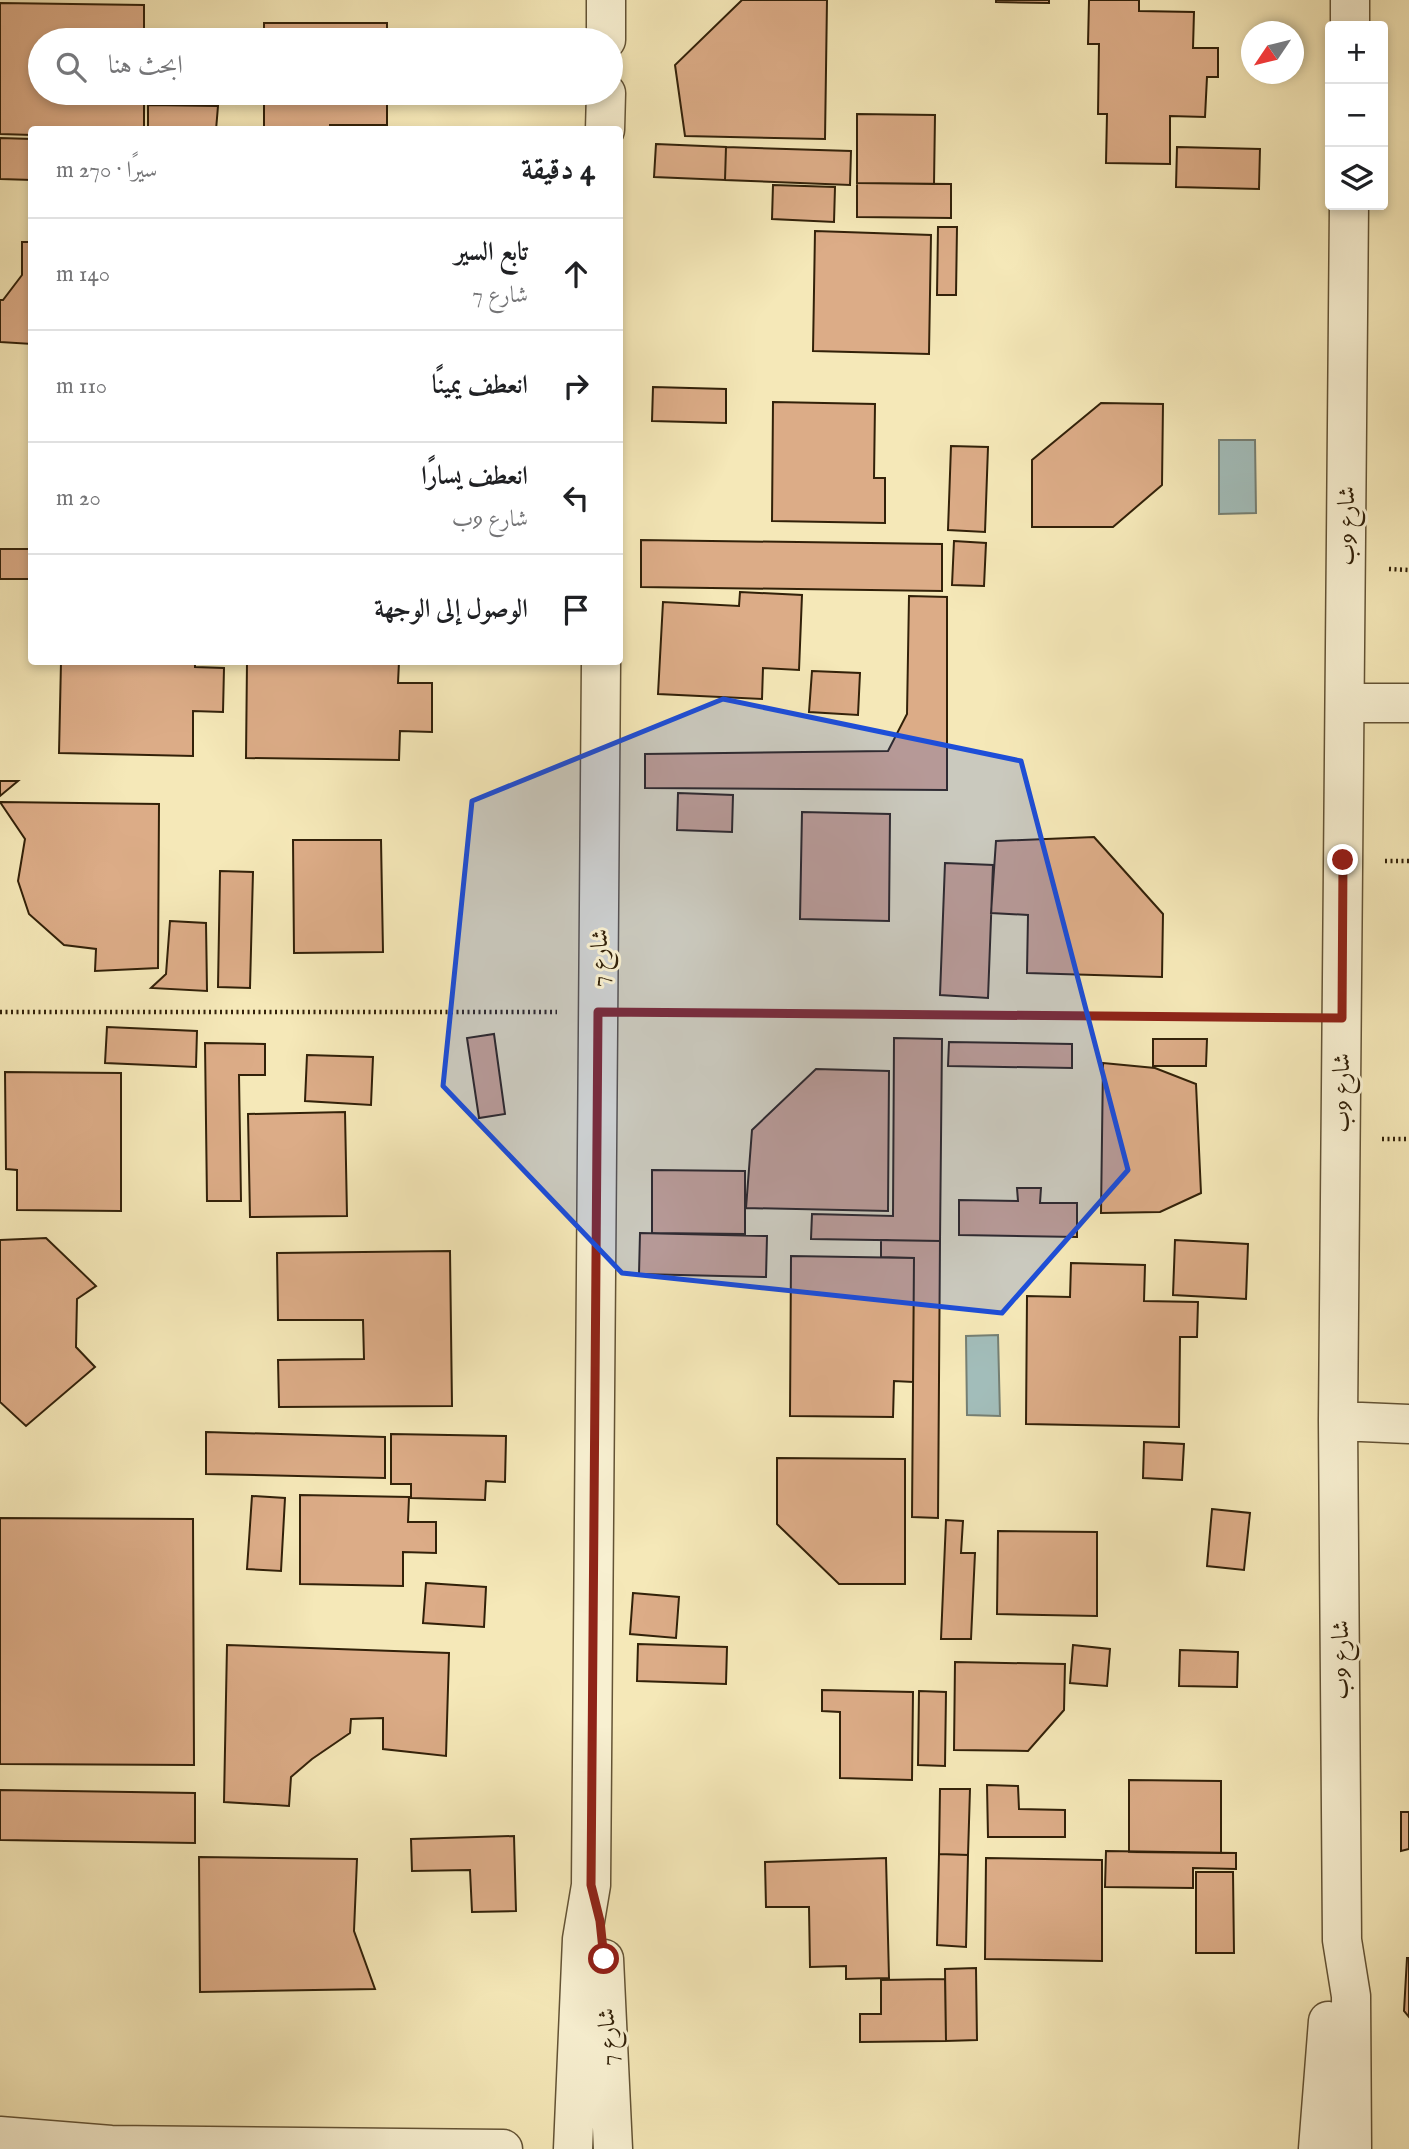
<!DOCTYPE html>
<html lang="ar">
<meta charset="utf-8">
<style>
body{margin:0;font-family:"IM FELL English",Amiri,serif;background:#f2f2f2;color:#202124;direction:rtl}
.controls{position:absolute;right:21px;top:21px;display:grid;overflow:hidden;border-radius:7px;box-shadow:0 4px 10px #0003}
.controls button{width:63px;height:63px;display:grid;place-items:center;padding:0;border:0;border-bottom:2px solid #e0e0e0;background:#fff;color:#202124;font:35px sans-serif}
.compass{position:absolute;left:1241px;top:21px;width:63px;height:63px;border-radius:50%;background:#fff;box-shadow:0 4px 10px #0003;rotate:235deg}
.stop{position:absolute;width:21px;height:21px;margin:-16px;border:5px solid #8f2418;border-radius:50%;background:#fff}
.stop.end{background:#8f2418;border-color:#fff;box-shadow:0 2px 7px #0008}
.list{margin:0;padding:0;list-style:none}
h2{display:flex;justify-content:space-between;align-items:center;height:91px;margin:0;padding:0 28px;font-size:30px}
h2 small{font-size:23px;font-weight:400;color:#757577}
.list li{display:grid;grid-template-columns:46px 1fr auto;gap:21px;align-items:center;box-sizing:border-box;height:112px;padding:0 28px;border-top:2px solid #e0e0e0}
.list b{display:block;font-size:26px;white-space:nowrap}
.list p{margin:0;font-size:23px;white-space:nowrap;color:#757577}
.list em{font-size:23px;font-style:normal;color:#757577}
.icon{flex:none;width:38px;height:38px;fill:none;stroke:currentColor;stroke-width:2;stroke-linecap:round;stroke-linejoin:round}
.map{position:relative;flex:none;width:1409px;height:2149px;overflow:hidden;direction:ltr}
.search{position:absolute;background:#fff;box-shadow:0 4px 10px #0003;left:28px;top:28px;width:595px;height:77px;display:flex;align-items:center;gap:18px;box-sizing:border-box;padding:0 24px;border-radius:38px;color:#757577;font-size:26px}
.panel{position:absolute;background:#fff;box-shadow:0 4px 10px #0003;left:28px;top:126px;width:595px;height:539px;border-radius:7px;direction:rtl}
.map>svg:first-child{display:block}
</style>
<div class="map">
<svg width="1409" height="2149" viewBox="0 0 1409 2149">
<rect width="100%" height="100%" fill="#f5e8b8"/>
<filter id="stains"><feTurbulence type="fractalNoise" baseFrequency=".00286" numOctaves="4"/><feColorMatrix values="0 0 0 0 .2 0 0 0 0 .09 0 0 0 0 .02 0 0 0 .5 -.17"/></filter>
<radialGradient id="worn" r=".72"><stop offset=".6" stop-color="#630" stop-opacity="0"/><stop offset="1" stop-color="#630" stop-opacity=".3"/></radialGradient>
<path fill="#a2bdba" stroke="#757f73" stroke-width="2" d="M 1219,440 L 1255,440 L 1256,513 L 1219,514 Z
M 998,1335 L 1000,1416 L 967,1415 L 966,1336 Z"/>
<path fill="#dcac87" stroke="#322109" stroke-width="2" d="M 742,0 L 827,0 L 825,139 L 685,136 L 675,65 Z
M 996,0 L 1049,0 L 1049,3 L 996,2 Z
M 1089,0 L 1139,0 L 1139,11 L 1194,12 L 1193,48 L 1218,48 L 1218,77 L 1207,77 L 1205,117 L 1170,116 L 1170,164 L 1106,163 L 1107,114 L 1098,114 L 1099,44 L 1088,44 Z
M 0,3 L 144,5 L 144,40 L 40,40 L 40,93 L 144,93 L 144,130 L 32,130 L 32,135 L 0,134 Z
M 264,23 L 387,23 L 387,40 L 264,40 Z
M 264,93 L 387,93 L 387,125 L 330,125 L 330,130 L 264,130 Z
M 148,105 L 218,106 L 216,130 L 148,130 Z
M 857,114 L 935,115 L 934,184 L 857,183 Z
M 0,138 L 32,139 L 32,180 L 0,179 Z
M 656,144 L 726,147 L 725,180 L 654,177 Z
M 726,147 L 851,151 L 850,185 L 725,180 Z
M 1177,147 L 1260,149 L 1259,189 L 1176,187 Z
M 857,183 L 951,184 L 951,218 L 857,217 Z
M 773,185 L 835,187 L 834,222 L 772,219 Z
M 938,227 L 957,227 L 956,295 L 937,295 Z
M 815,231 L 931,235 L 929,354 L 813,351 Z
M 22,242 L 32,242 L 32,344 L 0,342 L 0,300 L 3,300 L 22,275 Z
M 653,387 L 726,389 L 726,423 L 652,421 Z
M 773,402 L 875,404 L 874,478 L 885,478 L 885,523 L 772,521 Z
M 1101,403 L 1163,404 L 1162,485 L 1113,527 L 1032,527 L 1032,460 Z
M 951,446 L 988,447 L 985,532 L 948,530 Z
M 641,540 L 942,544 L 942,591 L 641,587 Z
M 954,541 L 986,543 L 984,586 L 952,585 Z
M 0,549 L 32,549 L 32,579 L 0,579 Z
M 740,592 L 802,595 L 799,670 L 763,668 L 762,699 L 658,694 L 663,602 L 739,606 Z
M 909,596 L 947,597 L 947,790 L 645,788 L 645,754 L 888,751 L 907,714 Z
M 61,662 L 195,662 L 195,667 L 224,668 L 223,712 L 193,711 L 193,756 L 59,753 Z
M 247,662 L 399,662 L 398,683 L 432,683 L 432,732 L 400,731 L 399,760 L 246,758 Z
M 812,671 L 860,673 L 858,715 L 809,712 Z
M 0,781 L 18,781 L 0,796 Z
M 678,793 L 733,795 L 732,832 L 677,830 Z
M 0,802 L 159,804 L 158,968 L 95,971 L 96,949 L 64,945 L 29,914 L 18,881 L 25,839 Z
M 802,812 L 890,814 L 889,921 L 800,919 Z
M 1094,837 L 1163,914 L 1162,977 L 1027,973 L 1028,915 L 991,913 L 996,841 Z
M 293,840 L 381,840 L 383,952 L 294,953 Z
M 945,863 L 993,865 L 988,998 L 940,995 Z
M 220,871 L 253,872 L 250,988 L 218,987 Z
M 170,921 L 206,923 L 207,991 L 151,988 L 166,974 Z
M 107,1027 L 197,1031 L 196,1067 L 105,1063 Z
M 494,1034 L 505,1114 L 479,1118 L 467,1038 Z
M 894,1038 L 942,1039 L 940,1241 L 811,1239 L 812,1214 L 893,1216 Z
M 1153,1039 L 1207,1039 L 1206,1066 L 1153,1066 Z
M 949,1042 L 1072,1044 L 1072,1068 L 948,1066 Z
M 205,1043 L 265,1044 L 265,1075 L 239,1075 L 241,1201 L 207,1201 Z
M 307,1055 L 373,1057 L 371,1105 L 305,1101 Z
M 1103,1063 L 1155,1068 L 1196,1084 L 1201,1193 L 1160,1212 L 1101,1213 Z
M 816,1069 L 889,1071 L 888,1211 L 746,1208 L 752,1130 Z
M 5,1072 L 121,1073 L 121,1211 L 17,1210 L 17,1170 L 6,1169 Z
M 345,1112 L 347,1216 L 250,1217 L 248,1114 Z
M 652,1170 L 745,1171 L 745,1234 L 652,1233 Z
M 1017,1188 L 1041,1188 L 1040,1203 L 1077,1203 L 1077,1237 L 959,1235 L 959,1200 L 1018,1201 Z
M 640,1233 L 767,1236 L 766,1277 L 639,1274 Z
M 46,1238 L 96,1286 L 77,1299 L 76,1347 L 95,1367 L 26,1426 L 0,1402 L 0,1240 Z
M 881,1240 L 940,1241 L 938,1518 L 912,1517 L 914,1258 L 881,1257 Z
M 1175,1240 L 1248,1244 L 1246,1299 L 1173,1295 Z
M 450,1251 L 452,1406 L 279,1407 L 278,1360 L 364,1359 L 363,1320 L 278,1320 L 277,1253 Z
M 791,1256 L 914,1258 L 913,1382 L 894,1381 L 893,1417 L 790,1416 Z
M 1071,1263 L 1145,1265 L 1144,1301 L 1198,1302 L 1197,1337 L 1180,1337 L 1179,1427 L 1026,1424 L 1027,1296 L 1070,1297 Z
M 206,1432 L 385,1437 L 385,1478 L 206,1474 Z
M 391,1434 L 506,1436 L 505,1482 L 486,1481 L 485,1500 L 411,1498 L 411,1484 L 391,1484 Z
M 1144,1442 L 1184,1444 L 1182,1480 L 1143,1478 Z
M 777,1458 L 905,1459 L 905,1584 L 839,1584 L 777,1524 Z
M 300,1495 L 409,1497 L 408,1522 L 436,1522 L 436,1553 L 403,1552 L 403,1586 L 300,1584 Z
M 252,1496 L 285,1498 L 281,1571 L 247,1569 Z
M 1212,1509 L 1250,1513 L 1244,1570 L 1207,1566 Z
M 0,1518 L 193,1519 L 194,1765 L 0,1764 Z
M 946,1520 L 963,1521 L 961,1553 L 975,1553 L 971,1639 L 941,1639 Z
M 998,1531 L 1097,1532 L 1097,1616 L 997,1614 Z
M 426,1583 L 486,1587 L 484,1627 L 423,1623 Z
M 633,1593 L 679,1597 L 676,1638 L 630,1634 Z
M 638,1644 L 727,1647 L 726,1684 L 637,1681 Z
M 227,1645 L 449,1653 L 446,1756 L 383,1749 L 383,1718 L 351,1719 L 350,1733 L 312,1759 L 291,1777 L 289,1806 L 224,1802 Z
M 1073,1645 L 1110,1649 L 1107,1686 L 1070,1683 Z
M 1180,1650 L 1238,1652 L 1237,1687 L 1179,1686 Z
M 955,1662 L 1065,1664 L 1064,1710 L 1028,1751 L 954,1750 Z
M 822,1690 L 913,1692 L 912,1780 L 840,1778 L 840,1712 L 822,1711 Z
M 919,1691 L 946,1692 L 945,1766 L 918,1765 Z
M 1129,1780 L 1221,1781 L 1221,1853 L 1129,1852 Z
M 987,1785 L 1018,1786 L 1019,1809 L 1065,1810 L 1065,1837 L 988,1837 Z
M 940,1789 L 970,1789 L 968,1855 L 939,1854 Z
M 0,1790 L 195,1793 L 195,1843 L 0,1840 Z
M 1401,1812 L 1409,1812 L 1409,1849 L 1401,1851 Z
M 514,1836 L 516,1911 L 472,1912 L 470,1870 L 412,1871 L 411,1839 Z
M 1106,1851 L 1236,1853 L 1236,1869 L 1193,1868 L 1193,1888 L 1105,1887 Z
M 939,1854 L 968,1855 L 966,1947 L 937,1945 Z
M 199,1857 L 357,1859 L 354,1931 L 375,1989 L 200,1992 Z
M 886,1858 L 889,1978 L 846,1979 L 846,1966 L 810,1967 L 809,1907 L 766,1907 L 765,1862 Z
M 986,1858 L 1102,1860 L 1102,1961 L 985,1959 Z
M 1196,1872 L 1233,1872 L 1234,1953 L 1196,1953 Z
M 1407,1958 L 1409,1958 L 1409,2017 L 1404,2011 Z
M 976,1968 L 977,2040 L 946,2041 L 945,1969 Z
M 945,1979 L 946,2041 L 860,2042 L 860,2014 L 881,2014 L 881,1980 Z"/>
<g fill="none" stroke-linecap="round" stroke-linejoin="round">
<defs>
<path id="minor" d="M 1350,26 L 1350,0
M 606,40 L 606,0
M 605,130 L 606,93
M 1349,205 L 1338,1421 L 1342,1940 L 1351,1996 L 1352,2149
M 1345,703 L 1409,703
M 1338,1421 L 1409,1424
M 604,1959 L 613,2149
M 0,2136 L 111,2145 L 503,2149
M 573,2149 L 582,1939 L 591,1885 L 601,662
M 1318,2149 L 1328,2021"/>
</defs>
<use href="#minor" stroke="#635335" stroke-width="41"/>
<path stroke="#322109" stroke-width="4.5" stroke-dasharray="2 3.5" stroke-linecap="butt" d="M 1389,569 L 1409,570
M 1385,861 L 1409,861
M 0,1012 L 557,1012
M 639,1013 L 1299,1017
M 1382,1139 L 1409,1139"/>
<use href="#minor" stroke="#f8f0d1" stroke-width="38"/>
</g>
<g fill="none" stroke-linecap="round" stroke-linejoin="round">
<path stroke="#8f2418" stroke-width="9" d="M 604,1959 L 600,1921 L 591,1885 L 598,1012 L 1342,1018 L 1343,860"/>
</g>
<path fill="#1d4ed8" fill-opacity="0.2" stroke="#1d4ed8" stroke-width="5" stroke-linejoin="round" d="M 723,699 L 1021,761 L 1128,1170 L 1002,1313 L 622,1273 L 443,1086 L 472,801 Z"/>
<g text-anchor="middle" stroke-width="6" stroke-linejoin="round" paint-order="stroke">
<g font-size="24" fill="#322109" stroke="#f8f0d1">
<text transform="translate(1346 526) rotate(-90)" y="8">شارع 9ب</text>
<text transform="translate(599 958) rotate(-90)" y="8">شارع 7</text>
<text transform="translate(1341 1093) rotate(-90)" y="8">شارع 9ب</text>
<text transform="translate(1340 1660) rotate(-90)" y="8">شارع 9ب</text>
<text transform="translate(607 2037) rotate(-93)" y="8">شارع 7</text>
</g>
</g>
<rect width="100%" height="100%" filter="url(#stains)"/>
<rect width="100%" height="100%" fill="url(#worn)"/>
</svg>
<div class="controls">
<button>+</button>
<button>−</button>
<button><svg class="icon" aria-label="layers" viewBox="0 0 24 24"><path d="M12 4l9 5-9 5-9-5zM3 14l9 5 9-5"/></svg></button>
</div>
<svg class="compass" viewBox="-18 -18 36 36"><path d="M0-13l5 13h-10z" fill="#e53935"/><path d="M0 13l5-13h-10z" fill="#757577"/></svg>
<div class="stop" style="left:604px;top:1959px"></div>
<div class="stop end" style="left:1343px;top:860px"></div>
<div class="search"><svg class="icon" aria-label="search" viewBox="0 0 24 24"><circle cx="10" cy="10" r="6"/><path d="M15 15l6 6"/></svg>ابحث هنا</div>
<section class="panel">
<h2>4 دقيقة<small>سيرًا · 270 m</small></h2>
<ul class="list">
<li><svg class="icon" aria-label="ahead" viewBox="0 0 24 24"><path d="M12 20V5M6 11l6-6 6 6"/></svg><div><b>تابع السير</b><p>شارع 7</p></div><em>140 m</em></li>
<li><svg class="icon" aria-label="right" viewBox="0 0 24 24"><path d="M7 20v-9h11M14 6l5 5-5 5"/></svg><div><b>انعطف يمينًا</b></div><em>110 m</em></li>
<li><svg class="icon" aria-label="left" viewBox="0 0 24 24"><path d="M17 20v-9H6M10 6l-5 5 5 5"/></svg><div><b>انعطف يسارًا</b><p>شارع 9ب</p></div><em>20 m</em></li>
<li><svg class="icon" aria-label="arrive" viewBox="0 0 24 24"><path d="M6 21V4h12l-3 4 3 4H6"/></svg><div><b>الوصول إلى الوجهة</b></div></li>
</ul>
</section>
</div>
